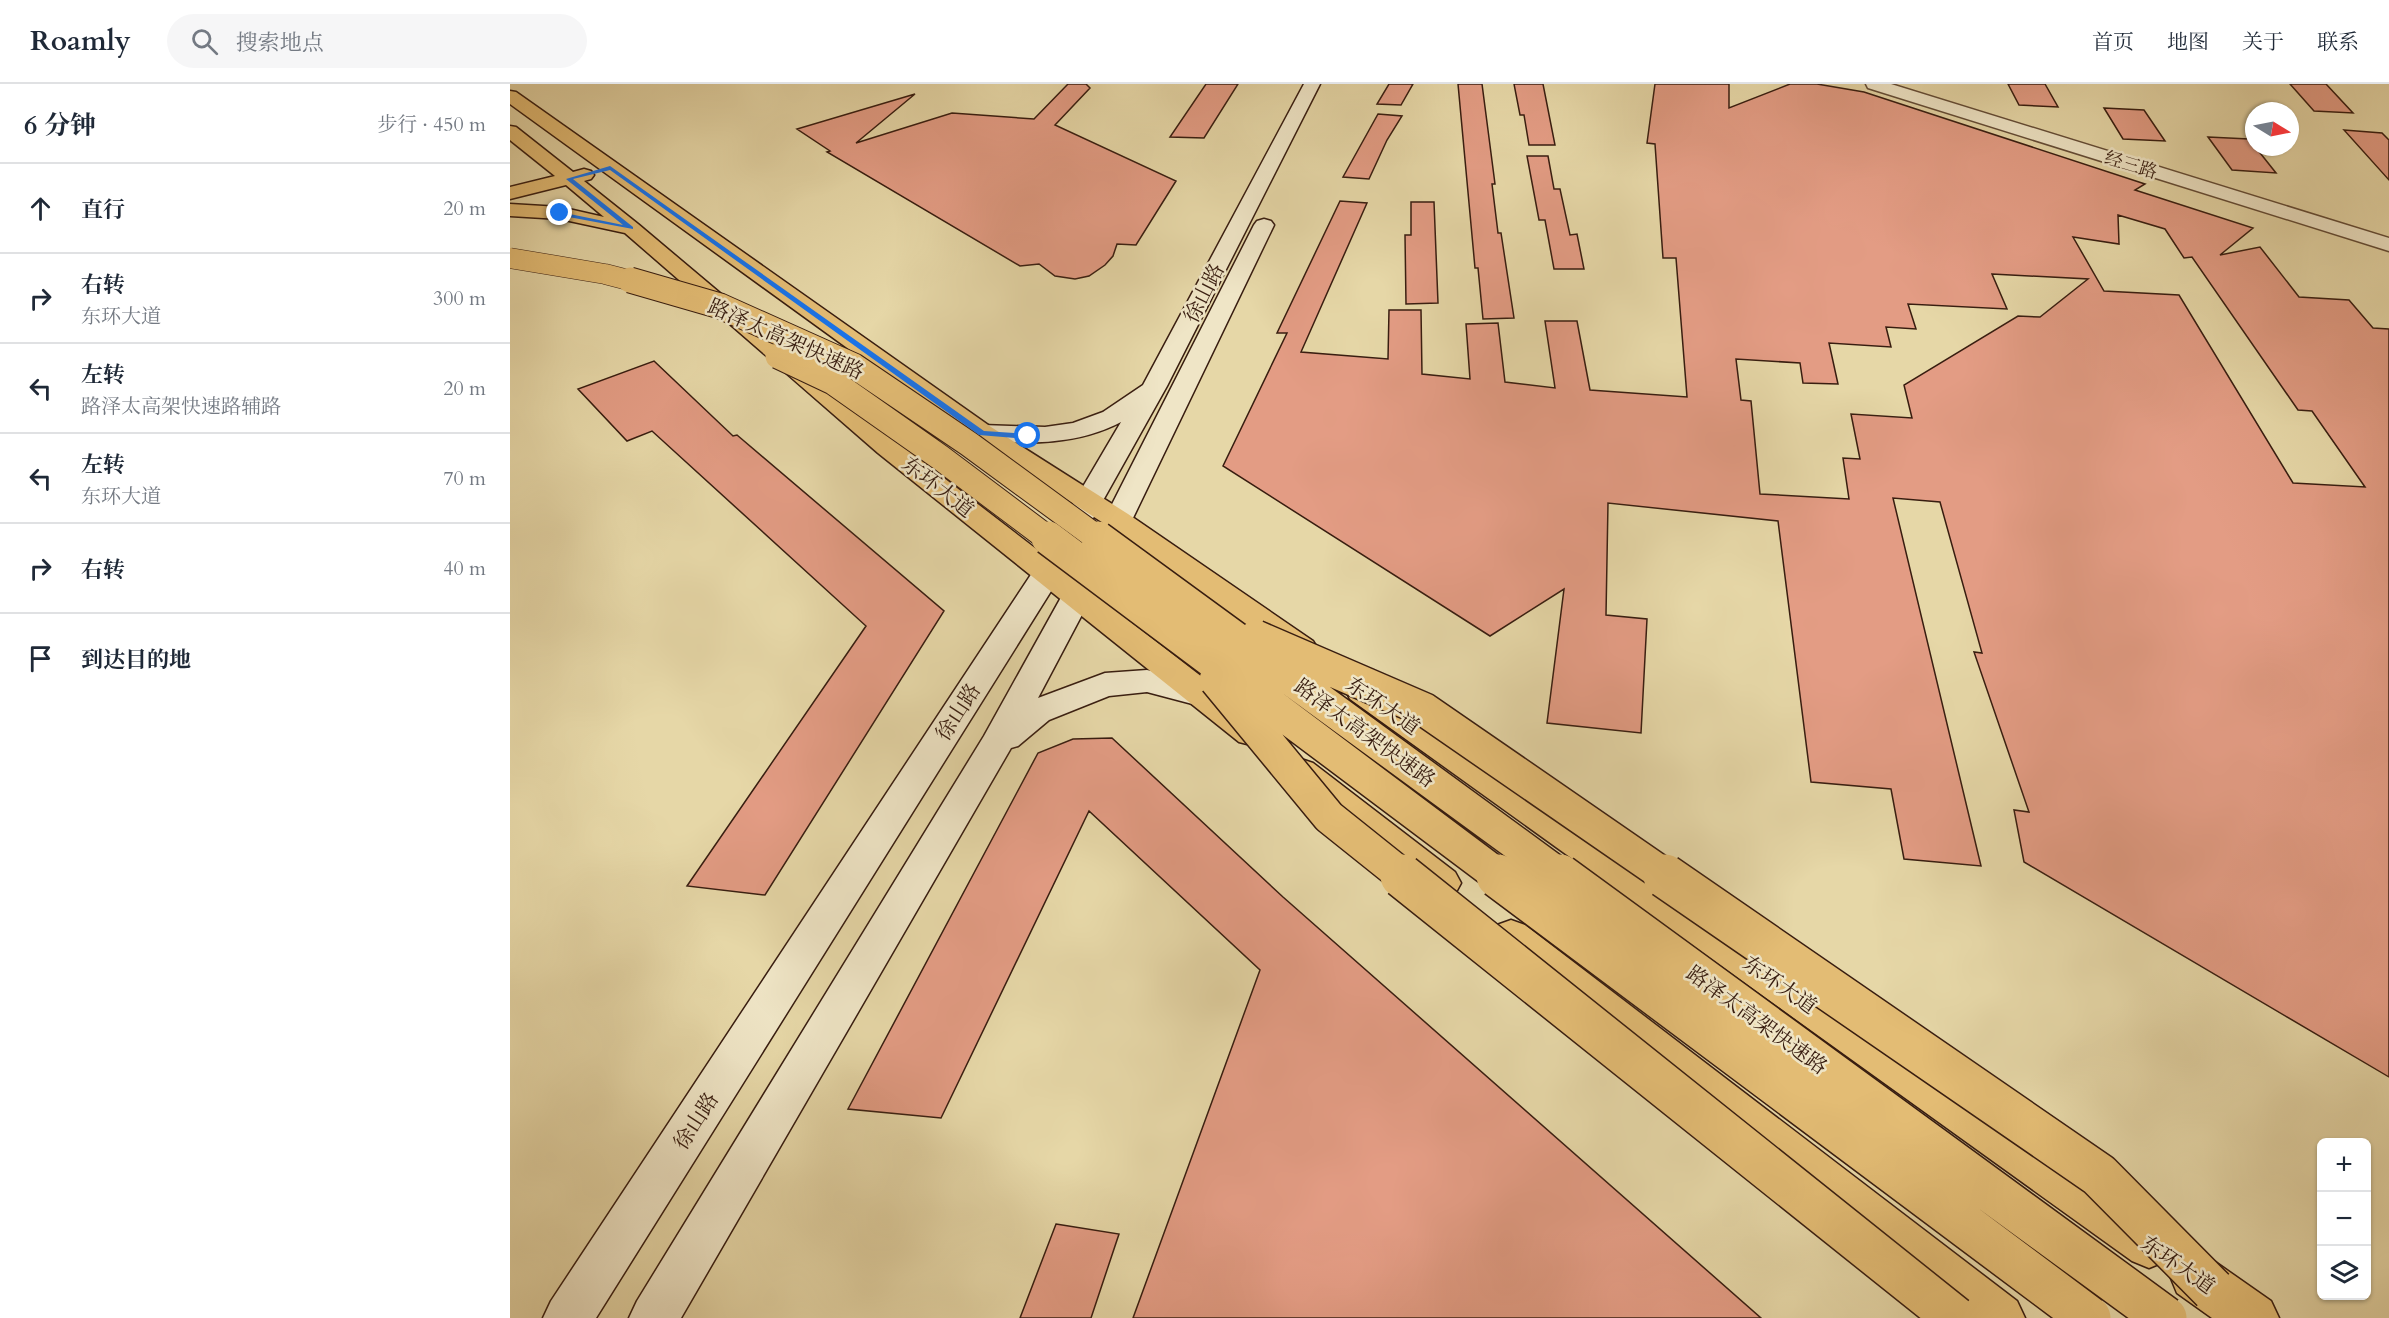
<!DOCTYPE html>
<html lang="zh">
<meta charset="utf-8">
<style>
body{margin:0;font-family:Cardo,"Noto Serif SC",serif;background:#f6f6f7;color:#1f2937}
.controls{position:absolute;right:18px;bottom:18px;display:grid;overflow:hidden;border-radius:9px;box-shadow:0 2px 4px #0004}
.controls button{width:54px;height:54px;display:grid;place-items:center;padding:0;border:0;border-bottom:2px solid #e0e1e3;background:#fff;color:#1f2937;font:30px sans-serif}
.compass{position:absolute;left:1735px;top:18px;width:54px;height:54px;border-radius:50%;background:#fff;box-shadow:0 2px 4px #0004;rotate:100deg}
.stop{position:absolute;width:18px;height:18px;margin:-14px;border:4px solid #1a73e8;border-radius:50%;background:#fff}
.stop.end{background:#1a73e8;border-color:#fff;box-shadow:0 2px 6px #0008}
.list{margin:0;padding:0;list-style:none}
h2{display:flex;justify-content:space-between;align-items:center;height:78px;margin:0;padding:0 24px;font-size:26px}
h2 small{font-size:20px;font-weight:400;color:#747a83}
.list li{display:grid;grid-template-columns:39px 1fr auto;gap:18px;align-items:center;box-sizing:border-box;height:90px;padding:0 24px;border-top:2px solid #e0e1e3}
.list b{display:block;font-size:22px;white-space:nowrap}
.list p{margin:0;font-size:20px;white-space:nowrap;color:#747a83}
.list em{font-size:20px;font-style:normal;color:#747a83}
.icon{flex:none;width:33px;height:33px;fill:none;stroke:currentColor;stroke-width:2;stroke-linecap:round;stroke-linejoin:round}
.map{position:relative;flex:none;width:1879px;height:1234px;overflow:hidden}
header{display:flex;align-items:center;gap:36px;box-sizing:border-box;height:84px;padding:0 30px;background:#fff;border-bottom:2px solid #e0e1e3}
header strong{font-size:28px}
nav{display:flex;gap:33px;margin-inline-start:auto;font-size:21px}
.search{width:420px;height:54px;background:#f6f6f7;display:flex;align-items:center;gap:15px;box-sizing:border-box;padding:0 21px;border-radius:33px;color:#747a83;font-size:22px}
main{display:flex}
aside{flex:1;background:#fff}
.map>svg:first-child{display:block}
</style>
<header>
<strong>Roamly</strong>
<div class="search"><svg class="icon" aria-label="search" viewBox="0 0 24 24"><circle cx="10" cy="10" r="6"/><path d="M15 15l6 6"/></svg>搜索地点</div>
<nav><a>首页</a><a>地图</a><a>关于</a><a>联系</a></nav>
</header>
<main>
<aside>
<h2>6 分钟<small>步行 · 450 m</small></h2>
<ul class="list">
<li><svg class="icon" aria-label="ahead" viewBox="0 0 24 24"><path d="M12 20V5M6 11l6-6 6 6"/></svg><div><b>直行</b></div><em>20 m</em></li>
<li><svg class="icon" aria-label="right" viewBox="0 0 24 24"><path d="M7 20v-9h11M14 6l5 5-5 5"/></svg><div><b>右转</b><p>东环大道</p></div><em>300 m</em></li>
<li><svg class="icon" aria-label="left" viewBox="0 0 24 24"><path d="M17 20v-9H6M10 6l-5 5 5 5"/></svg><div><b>左转</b><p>路泽太高架快速路辅路</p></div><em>20 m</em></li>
<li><svg class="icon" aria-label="left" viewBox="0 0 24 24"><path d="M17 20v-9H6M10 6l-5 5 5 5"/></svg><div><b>左转</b><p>东环大道</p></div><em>70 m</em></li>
<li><svg class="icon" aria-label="right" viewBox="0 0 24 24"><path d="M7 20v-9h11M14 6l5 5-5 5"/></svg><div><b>右转</b></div><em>40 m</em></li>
<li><svg class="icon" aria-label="arrive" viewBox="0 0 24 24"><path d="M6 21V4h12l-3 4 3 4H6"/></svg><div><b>到达目的地</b></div></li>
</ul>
</aside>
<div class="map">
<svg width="1879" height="1234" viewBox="0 0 1879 1234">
<rect width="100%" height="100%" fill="#e6d7a7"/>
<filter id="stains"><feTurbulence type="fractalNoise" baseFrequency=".00333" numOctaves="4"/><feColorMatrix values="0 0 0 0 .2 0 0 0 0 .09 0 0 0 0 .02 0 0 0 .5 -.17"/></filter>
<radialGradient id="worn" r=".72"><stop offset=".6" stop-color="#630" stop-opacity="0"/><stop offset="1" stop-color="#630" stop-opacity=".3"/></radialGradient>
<path fill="#e39c84" stroke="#381d10" stroke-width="1.5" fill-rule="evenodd" d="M 558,0 L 576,0 L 580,4 L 545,41 L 666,97 L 626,161 L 607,160 L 603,172 L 595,181 L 579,192 L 565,195 L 545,192 L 529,180 L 510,182 L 317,68 L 320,67 L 287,45 L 405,10 L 346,59 L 442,29 L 524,35 Z
M 696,0 L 728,0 L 694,54 L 660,53 Z
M 879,0 L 903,0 L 891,21 L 867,20 Z
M 948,0 L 972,0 L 985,100 L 982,100 L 988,149 L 991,149 L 1004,234 L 973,235 L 968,184 L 965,184 Z
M 1004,0 L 1033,0 L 1045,61 L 1019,61 L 1014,31 L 1010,31 Z
M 1145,0 L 1219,0 L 1219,24 L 1280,0 L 1307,0 L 1354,8 L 1635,100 L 1625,106 L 1743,144 L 1710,171 L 1750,163 L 1789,213 L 1839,216 L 1863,244 L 1879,245 L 1879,993 L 1514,778 L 1504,726 L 1519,728 L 1464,568 L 1472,569 L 1430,418 L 1383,414 L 1471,782 L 1394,775 L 1381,705 L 1301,698 L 1268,437 L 1098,419 L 1096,531 L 1137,535 L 1131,649 L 1037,639 L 1054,505 L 980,552 L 713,382 L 777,249 L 767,249 L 830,117 L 857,119 L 791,268 L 878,275 L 879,226 L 911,226 L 912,290 L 960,295 L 956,240 L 988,239 L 995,298 L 1045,304 L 1035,237 L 1067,237 L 1080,306 L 1177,313 L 1166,174 L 1153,174 L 1145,60 L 1137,59 ZM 1608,131 L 1655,145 L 1674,174 L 1682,173 L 1788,326 L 1802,327 L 1855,403 L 1783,399 L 1669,211 L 1594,207 L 1563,153 L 1609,160 ZM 1482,190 L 1578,195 L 1530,233 L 1508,232 L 1394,301 L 1402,334 L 1341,330 L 1350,375 L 1333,374 L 1339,415 L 1250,410 L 1241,317 L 1231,316 L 1226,275 L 1290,279 L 1293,299 L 1328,300 L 1319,259 L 1381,263 L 1376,243 L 1406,245 L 1398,220 L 1497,225 Z
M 1498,0 L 1535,0 L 1548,23 L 1509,21 Z
M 1780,0 L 1816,0 L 1843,29 L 1804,27 Z
M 1594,24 L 1634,26 L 1655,57 L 1613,55 Z
M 868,30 L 892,32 L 877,56 L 859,95 L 833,93 Z
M 1834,46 L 1872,49 L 1879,56 L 1879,96 Z
M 1698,53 L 1739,55 L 1766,89 L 1722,86 Z
M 1017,72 L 1038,72 L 1044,105 L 1050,105 L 1060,151 L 1067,150 L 1074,185 L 1044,185 L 1035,136 L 1029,136 Z
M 901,118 L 924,118 L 928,219 L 896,220 L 895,151 L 901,151 Z
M 144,277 L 223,352 L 227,351 L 434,527 L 255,811 L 177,802 L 356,542 L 142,347 L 117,357 L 68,305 Z
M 602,654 L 773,813 L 1251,1234 L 623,1234 L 750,886 L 579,727 L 431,1034 L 338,1025 L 528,669 L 563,655 Z
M 546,1140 L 609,1150 L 581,1234 L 510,1234 Z"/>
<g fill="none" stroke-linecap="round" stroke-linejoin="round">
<defs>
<path id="tertiary" d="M 1356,0 L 1381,0 L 1879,154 L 1879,167 L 1358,4 Z"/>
<path id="secondary" d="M 794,0 L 810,0 L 657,302 L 553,488 L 86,1234 L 33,1234 L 41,1217 L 524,486 L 611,338 C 568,361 519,360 472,357 L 463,355 L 459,349 L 463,343 L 472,341 L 535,343 L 563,339 L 593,328 L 633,301 Z
M 754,135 L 761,137 L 764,141 L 622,436 L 528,614 L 595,589 L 637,586 L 702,602 L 706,610 L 702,618 L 690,622 L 637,608 L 599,612 L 539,636 L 508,662 L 501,664 L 171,1234 L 119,1234 L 127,1217 L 474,652 L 594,436 L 744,141 L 747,137 Z"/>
<path id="primary" d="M 0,7 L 6,8 L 481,343 L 618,430 L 803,557 L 808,565 L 803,573 L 792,576 L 781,573 L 598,442 L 463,355 L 0,20 Z
M 0,42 L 6,43 L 63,88 L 74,85 L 81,87 L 84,91 L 81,95 L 74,97 L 128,140 L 386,357 L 753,640 L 758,649 L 753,658 L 741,661 L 729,658 L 368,369 L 115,149 L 50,135 L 0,132 L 0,120 L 50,123 L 94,133 L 56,101 L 0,115 L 0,103 L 45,92 L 0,56 Z
M 852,595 L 864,599 L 1656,1143 L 1663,1160 L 1656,1177 L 1639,1184 L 1622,1177 L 840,615 L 836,607 L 840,599 Z
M 791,675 L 803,679 L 945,788 L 951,799 L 945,810 L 932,815 L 919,810 L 779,697 L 774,688 L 779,679 Z
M 1001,836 L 1015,841 L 1507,1217 L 1515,1234 L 1451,1234 L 987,865 L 981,853 L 987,841 Z
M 1684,1168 L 1701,1175 L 1761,1217 L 1769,1234 L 1702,1234 L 1667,1209 L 1660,1192 L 1667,1175 Z"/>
</defs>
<use href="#tertiary" stroke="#644c36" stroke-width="3"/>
<use href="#secondary" stroke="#381d10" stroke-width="3"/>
<use href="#primary" stroke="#381d10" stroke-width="3"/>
<use href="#tertiary" fill="#efe5c6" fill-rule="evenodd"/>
<use href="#secondary" fill="#efe5c6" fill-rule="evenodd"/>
<use href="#primary" fill="#e3bc74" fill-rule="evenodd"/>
<defs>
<path id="trunk-bridge-far3" d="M 0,174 L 95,190 L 126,198"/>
<path id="trunk-bridge-far2" d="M 120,196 L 210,222 L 344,282 L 459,360 L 590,456
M 268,272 L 323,298 L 431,374 L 540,456"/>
<path id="trunk-bridge-far1" d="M 538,454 L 990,793
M 588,454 L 1052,793
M 746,553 L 915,626 L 1157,793
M 706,596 L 819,733 L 894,793"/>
<path id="trunk-bridge" d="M 892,792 L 1445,1234
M 988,792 L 1579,1234
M 1050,792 L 1655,1234
M 1155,792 L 1589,1091 L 1703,1206"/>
</defs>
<use href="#trunk-bridge-far3" stroke="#381d10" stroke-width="21" stroke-linecap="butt"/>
<use href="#trunk-bridge-far2" stroke="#381d10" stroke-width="27" stroke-linecap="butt"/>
<use href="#trunk-bridge-far1" stroke="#381d10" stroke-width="36" stroke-linecap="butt"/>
<use href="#trunk-bridge" stroke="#381d10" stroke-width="46" stroke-linecap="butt"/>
<use href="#trunk-bridge-far3" stroke="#e3bc74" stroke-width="20"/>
<use href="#trunk-bridge-far2" stroke="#e3bc74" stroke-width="25"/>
<use href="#trunk-bridge-far1" stroke="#e3bc74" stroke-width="33"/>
<use href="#trunk-bridge" stroke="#e3bc74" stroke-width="43"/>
</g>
<path fill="#1a73e8" d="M 100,82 L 474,347 L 518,350 L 522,352 L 518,355 L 469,351 L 100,86 L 63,95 L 123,143 L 123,145 L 48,131 L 50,128 L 113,141 L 56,95 Z"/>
<g text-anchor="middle" stroke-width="5" stroke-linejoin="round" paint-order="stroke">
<g font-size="18" fill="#381d10" stroke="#efe5c6">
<text transform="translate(1621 81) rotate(17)" y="6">经三路</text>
</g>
<g font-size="21" fill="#381d10" stroke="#efe5c6">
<text transform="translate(694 209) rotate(-63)" y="7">徐山路</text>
<text transform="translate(276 255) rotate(24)" y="7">路泽太高架快速路</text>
<text transform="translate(428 403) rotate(38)" y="7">东环大道</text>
<text transform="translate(873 622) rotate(35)" y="7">东环大道</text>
<text transform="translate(448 628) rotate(-57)" y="7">徐山路</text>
<text transform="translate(855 649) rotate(36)" y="7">路泽太高架快速路</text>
<text transform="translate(1270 901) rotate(35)" y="7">东环大道</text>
<text transform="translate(1247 936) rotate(36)" y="7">路泽太高架快速路</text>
<text transform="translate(186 1037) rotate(-57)" y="7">徐山路</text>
<text transform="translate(1668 1181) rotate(35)" y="7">东环大道</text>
</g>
</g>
<rect width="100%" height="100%" filter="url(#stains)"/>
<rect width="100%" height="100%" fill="url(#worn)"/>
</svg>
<div class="controls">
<button>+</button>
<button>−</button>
<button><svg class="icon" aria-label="layers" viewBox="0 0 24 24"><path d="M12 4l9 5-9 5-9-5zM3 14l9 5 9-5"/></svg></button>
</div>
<svg class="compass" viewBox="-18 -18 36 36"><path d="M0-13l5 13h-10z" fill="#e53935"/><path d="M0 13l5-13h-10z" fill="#747a83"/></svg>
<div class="stop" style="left:518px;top:352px"></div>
<div class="stop end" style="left:50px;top:129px"></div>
</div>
</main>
